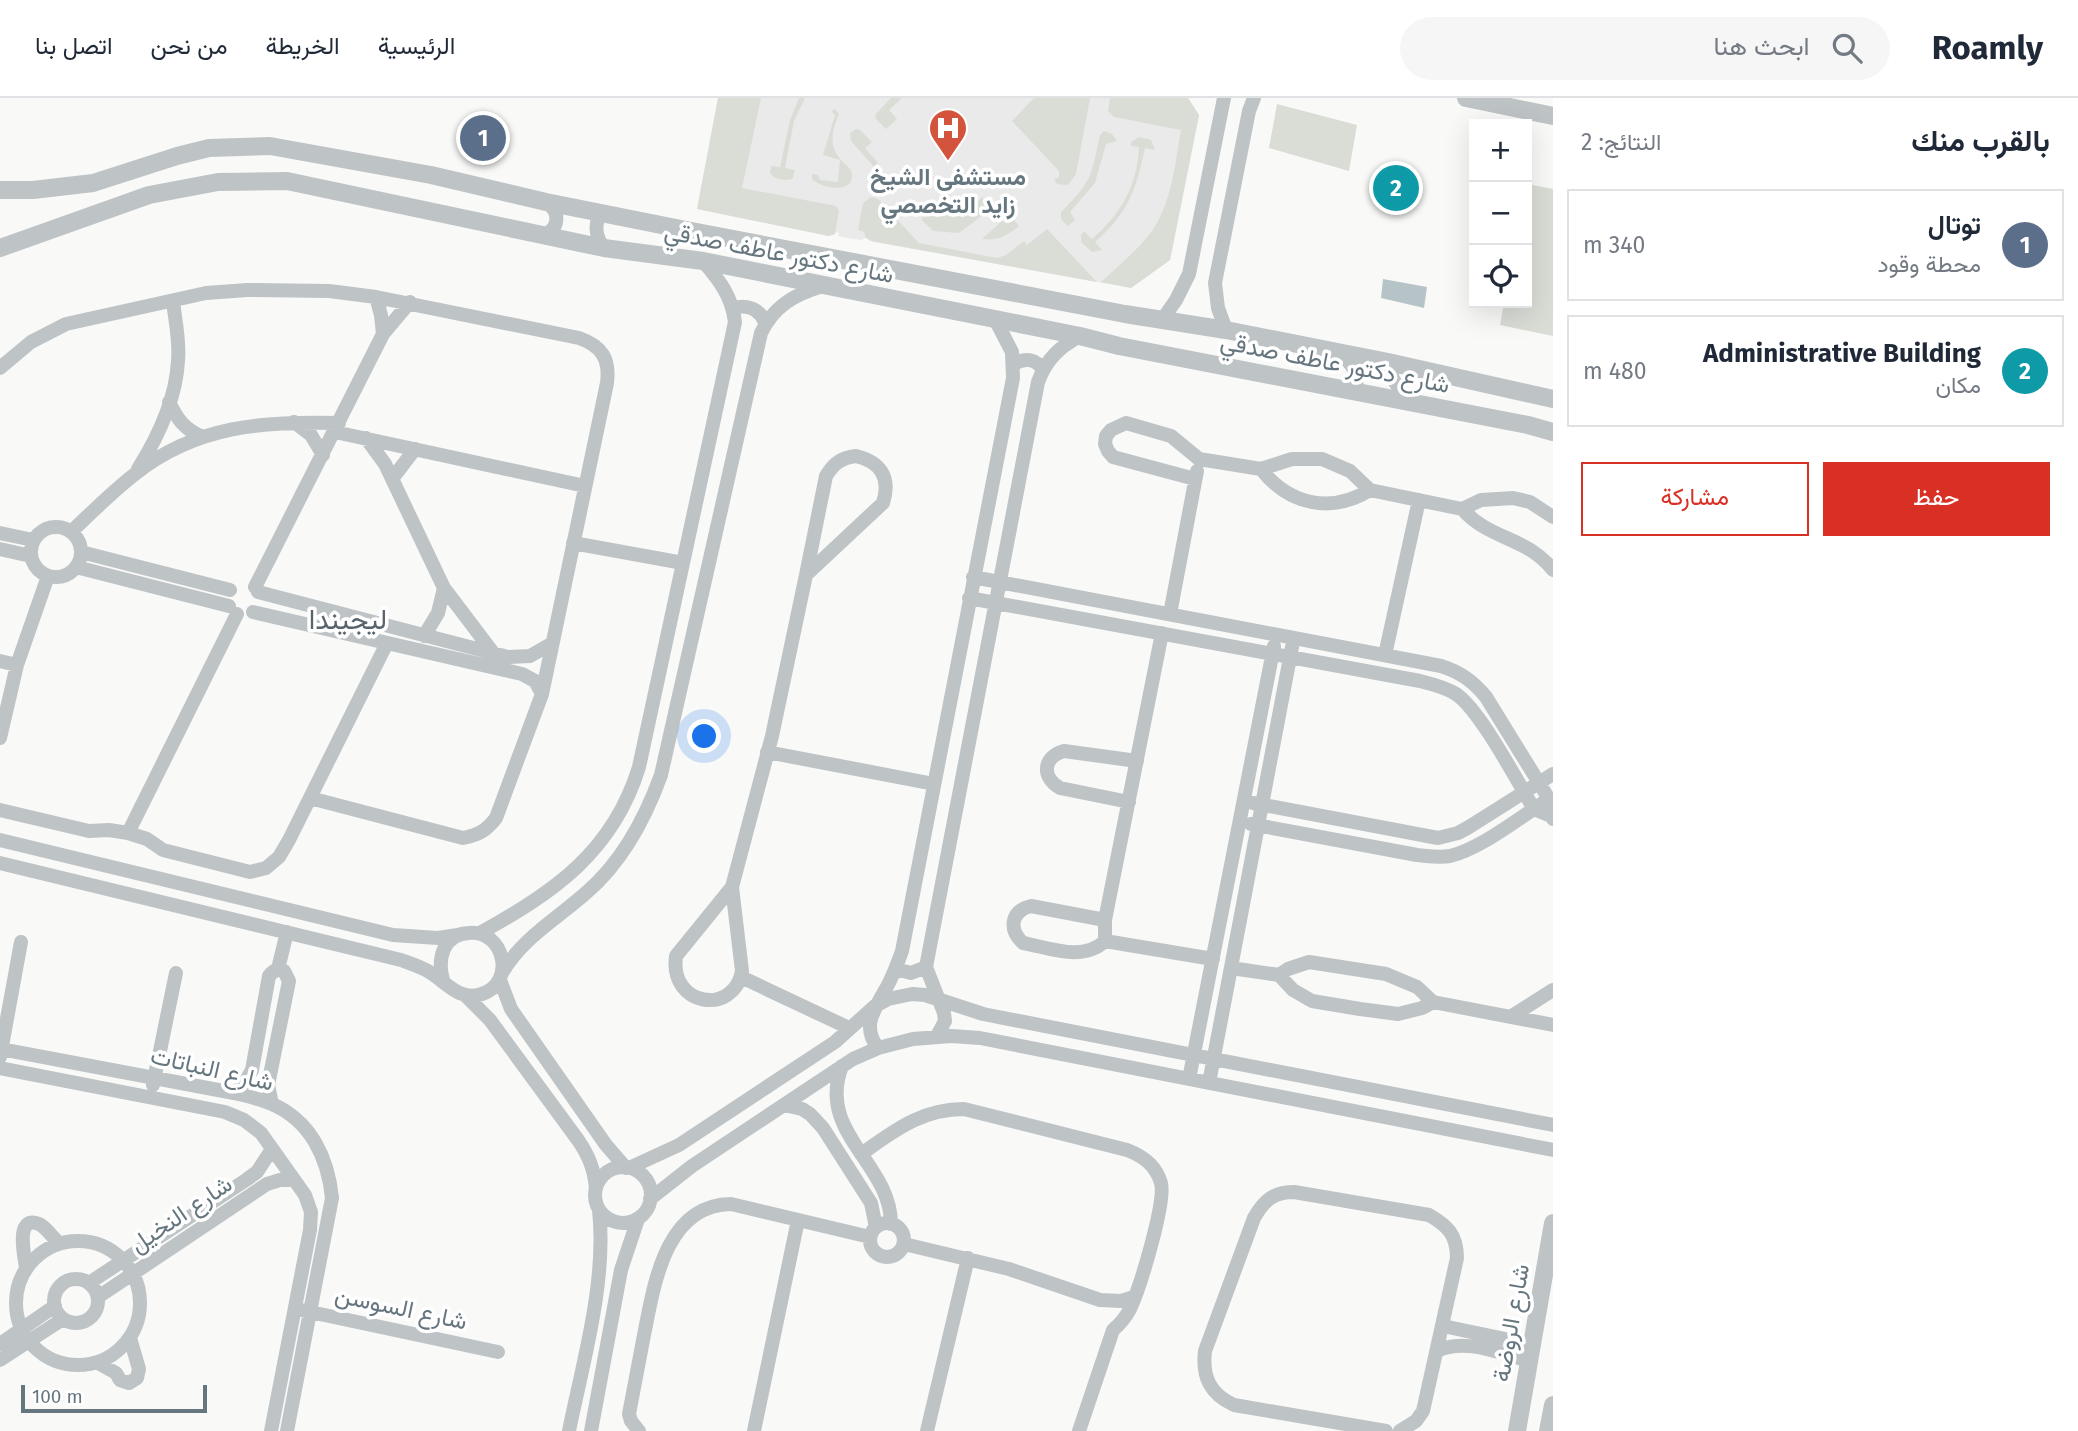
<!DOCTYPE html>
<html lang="ar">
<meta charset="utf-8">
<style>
body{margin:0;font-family:"Fira Sans",Vazirmatn,sans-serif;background:#f6f6f7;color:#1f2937;direction:rtl}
.controls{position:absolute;right:21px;top:21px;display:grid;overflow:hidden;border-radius:0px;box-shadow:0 7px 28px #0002}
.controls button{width:63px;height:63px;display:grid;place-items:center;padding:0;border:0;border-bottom:2px solid #e0e1e3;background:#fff;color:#1f2937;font:35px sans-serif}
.scale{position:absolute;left:21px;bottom:18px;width:186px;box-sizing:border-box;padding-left:7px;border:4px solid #66767f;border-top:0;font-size:19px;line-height:24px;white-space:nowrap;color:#66767f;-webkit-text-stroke:5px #fff;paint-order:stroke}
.you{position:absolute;left:705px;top:639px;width:24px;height:24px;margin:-18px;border:5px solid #fff;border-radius:50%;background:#1a73e8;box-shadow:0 0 0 10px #1a73e833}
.badge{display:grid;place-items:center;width:46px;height:46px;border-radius:50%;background:#d93025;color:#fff;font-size:23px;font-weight:700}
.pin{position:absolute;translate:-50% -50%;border:4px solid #fff;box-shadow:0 2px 7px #0006}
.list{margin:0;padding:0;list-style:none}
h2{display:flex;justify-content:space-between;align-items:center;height:91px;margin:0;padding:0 28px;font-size:30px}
h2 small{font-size:23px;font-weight:400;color:#747a83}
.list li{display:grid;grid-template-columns:46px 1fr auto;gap:21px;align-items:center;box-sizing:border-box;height:112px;margin:0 14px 14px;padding:0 14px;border:2px solid #e0e1e3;border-radius:0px}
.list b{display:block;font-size:26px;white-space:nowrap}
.list p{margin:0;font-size:23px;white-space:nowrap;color:#747a83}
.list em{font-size:23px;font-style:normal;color:#747a83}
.actions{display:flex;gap:14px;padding:21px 28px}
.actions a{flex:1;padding:16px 0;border:2px solid #d93025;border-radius:0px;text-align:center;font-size:24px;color:#d93025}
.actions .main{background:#d93025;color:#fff}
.icon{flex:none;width:38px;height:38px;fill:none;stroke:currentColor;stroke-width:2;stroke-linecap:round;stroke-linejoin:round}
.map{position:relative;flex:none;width:1553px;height:1333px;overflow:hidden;direction:ltr}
header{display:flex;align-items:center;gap:42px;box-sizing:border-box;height:98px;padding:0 35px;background:#fff;border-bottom:2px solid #e0e1e3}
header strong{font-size:33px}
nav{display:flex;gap:38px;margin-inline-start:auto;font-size:24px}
.search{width:490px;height:63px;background:#f6f6f7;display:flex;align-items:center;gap:18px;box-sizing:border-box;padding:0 24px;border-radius:38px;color:#747a83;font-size:26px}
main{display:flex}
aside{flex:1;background:#fff}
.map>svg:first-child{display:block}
</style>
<header>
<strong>Roamly</strong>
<div class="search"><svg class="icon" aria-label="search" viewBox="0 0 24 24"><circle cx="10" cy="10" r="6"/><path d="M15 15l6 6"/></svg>ابحث هنا</div>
<nav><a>الرئيسية</a><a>الخريطة</a><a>من نحن</a><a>اتصل بنا</a></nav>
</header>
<main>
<aside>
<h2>بالقرب منك<small>النتائج: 2</small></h2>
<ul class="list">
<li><span class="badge" style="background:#5c6f8a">1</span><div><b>توتال</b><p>محطة وقود</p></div><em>340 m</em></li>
<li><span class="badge" style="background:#0f9aa8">2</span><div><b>Administrative Building</b><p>مكان</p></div><em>480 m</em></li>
</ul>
<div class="actions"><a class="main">حفظ</a><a>مشاركة</a></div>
</aside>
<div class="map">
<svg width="1553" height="1333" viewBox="0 0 1553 1333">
<rect width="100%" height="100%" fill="#f9f9f7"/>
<path fill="#eaeaea" d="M 718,0 L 1188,0 L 1199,17 L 1170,162 L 1131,190 L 874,144 L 866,140 L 861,142 L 847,140 L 838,138 L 839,135 L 836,134 L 829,138 L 697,111 Z"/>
<path fill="#d9ddd6" d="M 718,0 L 761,0 L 742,90 L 836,108 L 839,113 L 835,136 L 829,138 L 697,111 Z
M 799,0 L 805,0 L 794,23 L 785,70 L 795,72 L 793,80 C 787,84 774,82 770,75 L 771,68 L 780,69 L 790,22 Z
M 891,0 L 902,0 L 889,12 L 897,21 L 886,31 L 876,21 L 875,17 Z
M 1034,0 L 1090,0 L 1076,76 L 1068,87 L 1057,86 L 1054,82 L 1059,79 L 1059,73 L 1012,23 Z
M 1110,0 L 1188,0 L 1199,17 L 1170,162 L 1131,190 L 1101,184 C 1118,168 1138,152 1152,133 C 1172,104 1175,66 1181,32 L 1114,19 L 1108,13 Z
M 1277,6 L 1357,27 L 1349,73 L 1269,50 Z
M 835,11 L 839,16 C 832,33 828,48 842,63 C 846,67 851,70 852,76 C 854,97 820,90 812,81 L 812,76 L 818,77 L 820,82 L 838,84 L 840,62 L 823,57 L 835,17 L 831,13 Z
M 856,31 L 860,32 L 872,44 L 865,50 L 878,65 L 874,69 L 851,43 L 850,35 Z
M 1104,33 L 1112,36 L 1117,43 L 1106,46 L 1095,85 L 1070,114 L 1075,122 L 1068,128 L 1061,121 L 1061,114 C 1092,83 1091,79 1100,37 Z
M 1139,39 L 1151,42 L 1155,52 L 1145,50 C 1136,93 1128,115 1095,144 L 1102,152 L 1092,154 L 1081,144 L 1081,137 L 1084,133 L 1092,141 C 1121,116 1137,88 1139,49 L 1131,48 L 1131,44 Z
M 1527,86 L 1553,91 L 1553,238 L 1500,227 L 1504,205 L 1527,205 Z
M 871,99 L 878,101 L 919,145 L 997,160 L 1006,157 L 1024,143 L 1027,147 L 1047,131 L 1097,184 L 871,143 L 866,140 L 864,134 L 858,132 L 863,105 Z
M 982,99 L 992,110 L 959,135 L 933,133 L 921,121 L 940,105 L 944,108 L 952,107 L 959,117 L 965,118 Z
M 1012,120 L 1019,128 C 1007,138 998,143 982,141 L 1002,123 L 1009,125 Z"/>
<path fill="#b7c4c7" d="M 1383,181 L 1427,189 L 1424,210 L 1381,200 Z"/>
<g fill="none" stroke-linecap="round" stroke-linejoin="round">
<path stroke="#bec3c6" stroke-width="14" d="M 601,114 C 594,127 595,138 604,150
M 545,137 C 560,129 560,113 546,104
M 376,199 L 381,217 L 383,236
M 733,210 C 748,206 760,211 765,225
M 1162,222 L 1176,202 L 1189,176 L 1224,0
M 1226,232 L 1218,210 L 1215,185 L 1249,13 L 1254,0
M 1339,255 C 1354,266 1358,276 1356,294
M 1388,264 L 1393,281 L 1409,305
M 1014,266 C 1026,259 1036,261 1043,272
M 0,270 L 31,244 L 66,226 L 206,195 L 247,192 L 329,193 L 376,199 L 579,240 C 602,248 610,261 607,285 L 542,596 L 496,720 C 486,733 478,737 463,740 L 310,700
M 169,304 C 177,321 185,332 203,339
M 294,324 L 311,337 L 323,357
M 335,334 L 585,388
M 366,340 L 385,366 L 444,490 L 494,556
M 856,358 C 881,364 891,380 883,405 L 806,477 L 826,378 C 834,365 841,360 856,358 Z
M 138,371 C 158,339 176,301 178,263 C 180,243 175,222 173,203
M 1261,371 C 1289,407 1331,416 1370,392
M 392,381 L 415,351
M 1195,381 L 1113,359 L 1108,353 L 1105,346 L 1106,338 L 1111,332 L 1126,325 L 1171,338 L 1199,361 L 1261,371 L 1292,361 L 1322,361 L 1350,373 L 1370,392 L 1462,411 L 1481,402 L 1513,400 L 1530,404 L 1553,419
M 1462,411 C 1491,443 1526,438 1553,472
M31 454a25 25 0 1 1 50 0a25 25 0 1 1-50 0Z
M 71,434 C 92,414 113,393 135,376 C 196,327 265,323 339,325
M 0,435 L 33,442
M 573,445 L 683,465
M 0,451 L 31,458
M 81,454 L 230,492
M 76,469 L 229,508
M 973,479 L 1441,568 C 1460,574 1473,583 1486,599 L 1549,701 L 1553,721
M 255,489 L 383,236 L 410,204
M 258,494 L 508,559 L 530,558 L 551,546
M 969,500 L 1420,583 C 1432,586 1445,589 1456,596 C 1480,612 1517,683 1534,711 L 1551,718
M 253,514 L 522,576 L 535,583 L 542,596
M 1170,516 L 1197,373
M 1162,535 L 1105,822 L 1105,843 L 1213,861
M 424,538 L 438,515 L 444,490
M 1385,557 L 1419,402
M 0,563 L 17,567
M 0,640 L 17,567 L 48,478
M 767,654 L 934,686
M 1129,704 L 1060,690 C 1041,679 1043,659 1064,653 L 1137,663
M 1253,705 L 1438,740 L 1458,735 L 1469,729 L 1553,676
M 0,712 L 89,733 L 109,732 L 128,735 L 147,741 L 163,752 L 250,774 L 266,770 L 279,759 L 289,742 L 387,545
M 1251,726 L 1417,757 C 1428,758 1439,760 1450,758 C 1480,751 1516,722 1543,705
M 128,735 L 237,516
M 0,742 L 393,837 L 438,840 L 458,837
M 0,765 L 401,862 C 409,865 418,868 426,872 C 445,882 458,904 482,896 C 516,885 505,832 469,835 C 443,836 437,861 443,882
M 732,789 L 772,638 L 806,477
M 732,789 L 742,873 C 734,918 669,909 676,858 Z
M 480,835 C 553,795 613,754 639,669 L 735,224 C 732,198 719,182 703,163
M 1105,843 C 1083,864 1050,850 1023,845 C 1008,831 1011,813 1031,808 L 1105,822
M 1231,870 L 1279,877 L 1293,892 L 1312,903 L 1360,911 L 1398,916 L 1422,910 L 1433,904
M 278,871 L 287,834
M 896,871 L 911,875 L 926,869
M 502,875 C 523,839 557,821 587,794 C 623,763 645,721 661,677 L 761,235 C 774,208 795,196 823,188
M 1279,877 L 1288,871 L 1309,864 L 1386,876 L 1417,889 L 1433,904 L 1553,927
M 741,879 L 849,930
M 500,882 L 511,911 L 606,1047 L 626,1070
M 465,897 L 490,922 L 578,1042 C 589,1058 594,1071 596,1090
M 1512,918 L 1553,892
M 937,938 L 945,923 L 944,915 L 926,869 L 1038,284 C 1046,262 1059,249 1080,238
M 878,950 C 862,929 873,914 884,894 C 892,881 897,867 902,853 L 1013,280 L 1012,254 L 995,221
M 0,951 L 234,995 C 247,998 260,1001 272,1006 C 311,1023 328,1060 332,1100 L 287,1333
M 0,959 L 21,844
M 842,968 C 816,1035 891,1065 891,1126
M 0,970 L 225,1014 L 244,1022 L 261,1035 L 305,1097 L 311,1114 L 310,1132 L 271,1333
M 1189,981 L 1274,548
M 1209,985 L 1292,549
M 153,987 L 176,875
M 234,995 L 242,989 L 252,972 L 269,878 C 274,872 277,871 284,873 L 289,883 L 268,987 L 272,1006
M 784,1007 L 802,1011 L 810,1016 L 823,1030 L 871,1105 L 876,1129
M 861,1056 C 894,1033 921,1011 964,1011 L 1127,1052 C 1143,1058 1156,1067 1161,1085 C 1166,1104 1140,1190 1130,1211 C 1126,1219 1120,1226 1113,1232 L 1079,1333
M595 1097a28 28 0 1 1 56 0a28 28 0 1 1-56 0Z
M 629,1070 L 679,1047 L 835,944 L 875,908 L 888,901 L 912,896 L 925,897 L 983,916 L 1553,1027
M 650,1101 L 692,1068 L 853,961 L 878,950 L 913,941 L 951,938 L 980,940 L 1553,1052
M870 1142a17 17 0 1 1 34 0a17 17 0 1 1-34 0Z
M16 1205a62 62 0 1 1 124 0a62 62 0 1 1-124 0Z
M 904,1146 L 1009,1171 L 1100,1202 L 1121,1203 L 1134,1199
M 26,1170 C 25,1160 14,1116 39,1126 C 46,1129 53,1140 59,1145
M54 1203a22 22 0 1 1 44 0a22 22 0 1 1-44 0Z
M 89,1185 L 246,1082 L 257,1074 L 272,1051
M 98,1199 L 267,1086 L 280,1082 L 293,1082
M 301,1212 L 498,1254
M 1443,1228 L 1533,1247
M 0,1246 L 55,1208
M 1437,1253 C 1465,1239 1501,1256 1530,1263
M 0,1262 L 63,1221
M 98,1265 L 116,1275 L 120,1282 L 129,1285 L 137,1280 L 139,1271 L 130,1240
M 569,1333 C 583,1264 607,1182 599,1112
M 591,1333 L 621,1172 L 638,1121
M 639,1333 L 631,1323 L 629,1316 C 634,1290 639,1263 644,1237 C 654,1187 665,1107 731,1106 L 870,1139
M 754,1333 L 798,1122
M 927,1333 L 968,1160
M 1386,1333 L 1234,1307 C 1210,1296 1202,1279 1205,1253 L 1254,1120 C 1264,1102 1274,1094 1294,1094 L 1429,1117 C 1448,1128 1457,1137 1457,1160 L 1423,1313 L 1416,1323 L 1400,1333"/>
<path stroke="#bec3c6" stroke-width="18" d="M 1466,0 L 1553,18
M 0,92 L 33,92 L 93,85 L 177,58 L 209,50 L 270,48 L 431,77 L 546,104 L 686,132 L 1125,216 L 1226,232 L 1388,264 L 1553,301
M 0,150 L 149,97 L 218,84 L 287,83 L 604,150 L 703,163 L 1080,238 L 1119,248 L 1528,327 L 1553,334
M 1517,1333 L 1553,1125
M 1548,1333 L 1553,1307"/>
</g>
<defs>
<symbol id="hospital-pin" viewBox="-11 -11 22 30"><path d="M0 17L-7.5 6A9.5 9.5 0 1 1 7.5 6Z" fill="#d4533c" stroke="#fff"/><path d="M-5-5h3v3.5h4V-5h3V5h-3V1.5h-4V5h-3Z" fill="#fff"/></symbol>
</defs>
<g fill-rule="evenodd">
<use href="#hospital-pin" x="926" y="8" width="44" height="60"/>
</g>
<g text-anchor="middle" stroke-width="7" stroke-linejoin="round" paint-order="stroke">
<g font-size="24" font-weight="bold" fill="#66767f" stroke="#fff">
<text x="948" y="87">مستشفى الشيخ<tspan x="948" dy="28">زايد التخصصي</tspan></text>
</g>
<g font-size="24" fill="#66767f" stroke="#fff">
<text transform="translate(779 155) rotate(11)" y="8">شارع دكتور عاطف صدقي</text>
<text transform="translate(1335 265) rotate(11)" y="8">شارع دكتور عاطف صدقي</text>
<text transform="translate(212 971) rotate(13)" y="8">شارع النباتات</text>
<text transform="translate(181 1116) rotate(-34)" y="8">شارع النخيل</text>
<text transform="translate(401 1210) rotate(12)" y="8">شارع السوسن</text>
<text transform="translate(1511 1225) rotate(-80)" y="8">شارع الروضة</text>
</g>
<g font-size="28" fill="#58646b" stroke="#fff">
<text x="348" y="531">ليجيندا</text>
</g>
</g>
</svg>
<div class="controls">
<button>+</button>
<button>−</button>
<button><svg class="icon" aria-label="locate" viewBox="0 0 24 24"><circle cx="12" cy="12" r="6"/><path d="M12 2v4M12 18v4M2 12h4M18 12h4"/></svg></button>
</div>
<div class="scale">100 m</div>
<div class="you"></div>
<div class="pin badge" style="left:483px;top:40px;background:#5c6f8a">1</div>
<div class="pin badge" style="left:1396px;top:90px;background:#0f9aa8">2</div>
</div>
</main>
